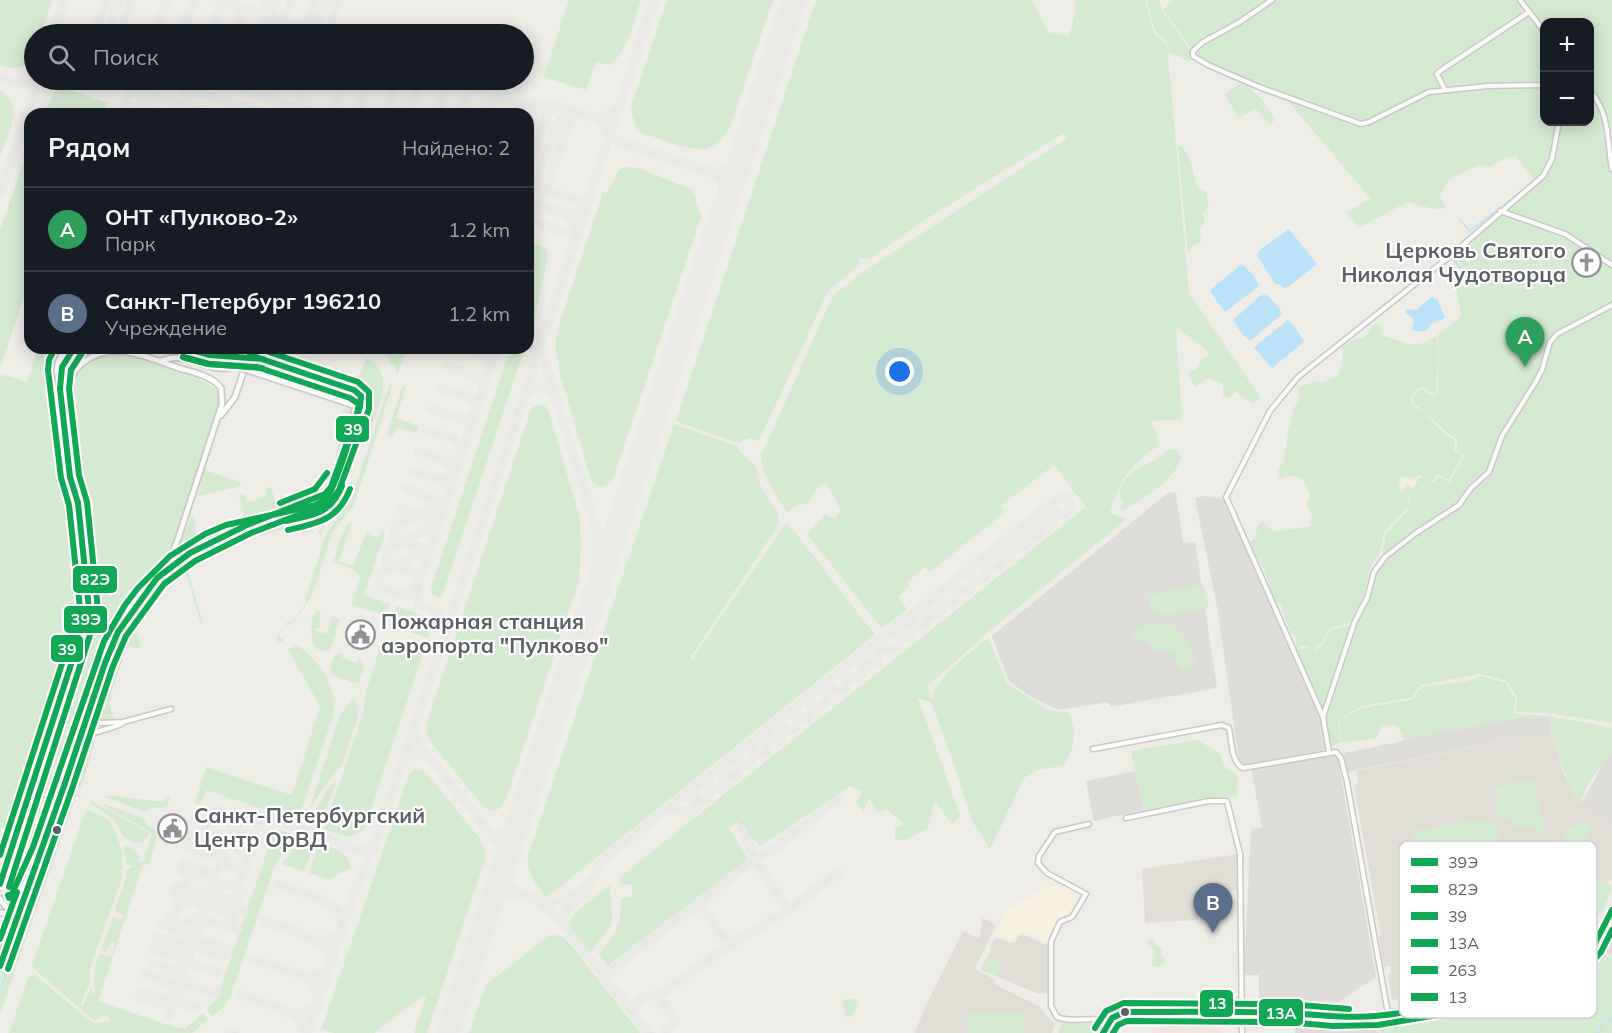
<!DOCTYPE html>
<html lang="ru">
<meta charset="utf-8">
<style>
body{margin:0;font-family:Mulish,sans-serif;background:#20242c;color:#f1f3f6}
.controls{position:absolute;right:18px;top:18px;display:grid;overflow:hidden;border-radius:12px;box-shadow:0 3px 15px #0003}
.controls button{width:54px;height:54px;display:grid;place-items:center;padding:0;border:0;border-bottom:2px solid #363941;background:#171b24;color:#f1f3f6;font:30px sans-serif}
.you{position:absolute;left:900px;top:372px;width:21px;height:21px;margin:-15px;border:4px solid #fff;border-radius:50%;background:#1a73e8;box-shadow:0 0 0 9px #1a73e833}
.badge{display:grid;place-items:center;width:39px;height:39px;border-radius:50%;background:#8f9293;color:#fff;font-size:20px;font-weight:700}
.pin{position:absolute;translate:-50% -50px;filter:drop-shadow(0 2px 3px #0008)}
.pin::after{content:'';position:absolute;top:32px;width:21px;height:18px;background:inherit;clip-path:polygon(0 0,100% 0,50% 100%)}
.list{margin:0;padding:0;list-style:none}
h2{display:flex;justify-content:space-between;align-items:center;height:78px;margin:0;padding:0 24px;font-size:26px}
h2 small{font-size:20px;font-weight:400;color:#9ea1a6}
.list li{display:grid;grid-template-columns:39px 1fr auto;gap:18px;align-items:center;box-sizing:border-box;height:84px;padding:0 24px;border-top:2px solid #363941}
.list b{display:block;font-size:22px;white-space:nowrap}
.list p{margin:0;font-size:20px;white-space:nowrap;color:#9ea1a6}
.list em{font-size:20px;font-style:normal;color:#9ea1a6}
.icon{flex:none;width:33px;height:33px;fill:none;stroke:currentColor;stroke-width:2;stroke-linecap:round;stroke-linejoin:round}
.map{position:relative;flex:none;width:1612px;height:1033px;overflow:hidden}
.search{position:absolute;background:#171b24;box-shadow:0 3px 15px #0003;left:24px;top:24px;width:510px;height:66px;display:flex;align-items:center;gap:15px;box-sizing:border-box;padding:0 21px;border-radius:33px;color:#9ea1a6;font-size:22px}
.panel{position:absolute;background:#171b24;box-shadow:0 3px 15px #0003;left:24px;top:108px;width:510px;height:246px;border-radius:18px}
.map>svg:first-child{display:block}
</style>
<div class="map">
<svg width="1612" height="1033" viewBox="0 0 1612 1033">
<rect width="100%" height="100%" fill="#edece7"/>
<path fill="#f6f0e1" d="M 1064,884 L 1078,892 L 1078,900 L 1068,918 L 1060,917 L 1051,937 L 1045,942 L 1021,930 L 1014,940 L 1009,940 L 996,933 L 1010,907 L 1037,893 L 1044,887 Z"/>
<path fill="#deddd9" d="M 1169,492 L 1176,493 L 1183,543 L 1195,542 L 1217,688 L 1110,707 L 1108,702 L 1060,710 L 1033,698 L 1009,681 L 992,636 Z
M 1203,496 L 1224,499 L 1322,719 L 1326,750 L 1240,767 L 1218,612 L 1195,498 Z
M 1549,717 L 1551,731 L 1347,772 L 1343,753 L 1399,742 L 1405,739 L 1518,718 Z
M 1337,753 L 1376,977 L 1331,1007 L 1259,1006 L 1259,975 L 1244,975 L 1251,829 L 1262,827 L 1251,768 Z
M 1612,755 L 1612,823 L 1581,805 L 1604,762 Z
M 1135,771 L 1144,810 L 1094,821 L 1086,781 Z
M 1612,923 L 1612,956 L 1599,950 Z
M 1361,1020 L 1380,1033 L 1295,1033 L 1295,1021 L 1320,1024 L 1321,1027 L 1324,1024 Z"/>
<path fill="#e0ded7" d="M 1551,731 L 1562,769 L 1578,803 L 1612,823 L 1612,879 L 1526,957 L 1521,959 L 1523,972 L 1493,982 L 1392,1000 L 1388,974 L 1391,973 L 1390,966 L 1384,967 L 1379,937 L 1381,936 L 1354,786 L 1358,784 L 1356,771 Z
M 1238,854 L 1239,889 L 1237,891 L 1209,891 L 1208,888 L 1197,888 L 1198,920 L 1145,923 L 1142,869 Z
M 982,918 L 996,925 L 975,969 L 996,980 L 994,984 L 1038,1006 L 1055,1025 L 1052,1033 L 915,1033 L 925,1007 L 963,931 L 980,939 Z
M 1021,934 L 1048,945 L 1048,994 L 1036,993 L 982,970 L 981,967 L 991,951 L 990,948 L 994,939 L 998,938 L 1009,943 L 1015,942 Z"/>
<path fill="#f2e4e1" d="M 1166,1021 L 1187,1023 L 1185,1029 L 1189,1031 L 1193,1025 L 1223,1028 L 1221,1033 L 1152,1033 L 1155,1026 L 1165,1025 Z"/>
<path fill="#d6e9d3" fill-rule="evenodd" d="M 0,0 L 52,0 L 41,34 L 34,34 L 33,58 C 23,70 14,70 0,65 Z
M 569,0 L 641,0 C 634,21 628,51 610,65 L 596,62 L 586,90 L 544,77 Z
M 667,0 L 773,0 L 729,129 C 710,165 675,143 645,134 C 630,127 637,120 630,110 Z
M 816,0 L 1032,0 L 1048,32 L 1069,36 L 1076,10 L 1074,0 L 1145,0 L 1154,34 L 1167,44 L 1189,293 L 1261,398 L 1253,404 L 1236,392 L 1228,398 L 1223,396 L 1223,384 L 1209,378 L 1194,387 L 1188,372 L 1197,369 L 1200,360 L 1209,355 L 1206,349 L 1176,327 L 1182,419 L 1151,421 L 1157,433 L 1158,446 C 1127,467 1121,478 1110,513 L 1127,519 L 1007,616 L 927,686 L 931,700 C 937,677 969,654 988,638 L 1007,684 L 1049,711 L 1069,712 C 1078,734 1075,745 1064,765 L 1035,771 L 1024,778 L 990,849 L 972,821 L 954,764 L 931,702 L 918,698 L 960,815 L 952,824 L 935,801 L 928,829 L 905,840 L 895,840 L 895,828 L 904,824 L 887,809 L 877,812 L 869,797 L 864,812 L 856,803 L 863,792 L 850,786 L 760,846 L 737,822 L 729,828 L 748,859 L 607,966 L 599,955 C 616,932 621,928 621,898 L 632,897 L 633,885 L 620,884 L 620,877 L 1086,507 L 1054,465 L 1001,506 L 1005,512 L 930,572 L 925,567 L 906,583 L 910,586 L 898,597 L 907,609 L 882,629 L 807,534 L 826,514 L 835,519 L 841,510 L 826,482 L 819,486 L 808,503 L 794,506 L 788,513 C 775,495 764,479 761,456 L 833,295 L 866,270 L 1066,139 L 1064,133 L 920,223 L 870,259 L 859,257 L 860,265 L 828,291 L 759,441 L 749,438 L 738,443 L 676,421 Z
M 1146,0 L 1159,0 L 1162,10 L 1191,51 L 1189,62 L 1169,52 L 1166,40 L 1156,33 Z
M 1174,0 L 1612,0 L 1612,723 L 1549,713 L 1516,712 L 1517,697 L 1507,681 L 1481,674 L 1420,685 L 1413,697 L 1363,706 L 1338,720 L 1340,742 L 1331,746 L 1323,711 L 1297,650 L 1309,648 L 1316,650 L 1323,644 L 1330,630 L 1351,625 L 1365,596 L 1372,572 L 1382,556 L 1386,534 L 1408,510 L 1410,502 L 1409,497 L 1406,495 L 1409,502 L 1408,507 L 1384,532 L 1379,556 C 1367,565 1368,583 1363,596 C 1360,605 1354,614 1350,623 L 1329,629 L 1323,641 L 1314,649 L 1303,646 L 1296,648 L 1296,635 L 1291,635 L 1280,602 L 1275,603 L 1265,572 L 1252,548 L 1251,541 L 1254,540 L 1258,526 L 1262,521 L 1274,532 L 1310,526 L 1312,515 L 1307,505 L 1310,495 L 1302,477 L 1287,476 L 1278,479 L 1278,468 L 1284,462 L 1288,432 L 1294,408 L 1299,399 L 1299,387 L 1318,381 L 1319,383 L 1337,377 L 1342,363 L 1343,346 L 1353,340 L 1365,337 L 1374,324 L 1380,324 L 1383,336 L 1413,345 L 1423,343 L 1437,336 L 1438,354 L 1436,391 L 1434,394 L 1422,387 C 1415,390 1411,395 1411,402 L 1417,409 L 1421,409 L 1444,434 L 1455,440 L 1454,451 L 1463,455 L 1449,480 L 1438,474 L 1434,480 L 1426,479 L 1420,475 L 1410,478 L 1400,476 L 1399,490 L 1405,495 L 1403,492 L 1407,485 L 1413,488 L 1420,477 L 1434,482 L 1439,477 L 1450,482 L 1465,455 L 1456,451 L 1458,439 C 1440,430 1430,414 1413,403 L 1413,397 L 1421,389 L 1433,396 L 1438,392 C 1437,373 1440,354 1438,335 L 1461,316 L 1456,287 L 1466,276 L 1451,260 L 1537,184 L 1516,156 L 1507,157 L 1489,167 C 1481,162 1478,166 1471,169 C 1454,176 1445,178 1440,198 L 1446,208 L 1434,209 L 1407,202 L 1359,228 L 1346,212 L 1371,199 L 1281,93 L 1240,77 L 1196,55 L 1163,9 ZM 1544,22 L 1590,22 L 1590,122 L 1544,122 Z
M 1241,83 C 1256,90 1265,105 1275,118 L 1271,125 L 1265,121 L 1256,109 L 1238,118 L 1225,94 Z
M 64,88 L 107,103 L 103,114 L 44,114 L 54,93 Z
M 0,90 C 26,105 7,135 0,157 Z
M 30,144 L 30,280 L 0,369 L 0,230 Z
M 1178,146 L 1182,146 L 1191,162 L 1197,187 L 1206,192 L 1209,207 L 1202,214 L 1205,220 L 1200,229 L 1201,243 L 1193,245 L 1188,253 Z
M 627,167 L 638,168 L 693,190 L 701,217 L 613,479 C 607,488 596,489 591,480 L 560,373 L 555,345 L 560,322 L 603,193 L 606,194 L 619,170 Z
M 534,243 L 546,249 L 548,256 L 534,321 L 532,328 L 528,331 L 528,257 Z
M 38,348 L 62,348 L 54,363 L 54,378 L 86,606 L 78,636 L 16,824 L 8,829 L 69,640 L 64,642 L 5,826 L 0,830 L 0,377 L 1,374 L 27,382 Z
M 80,348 L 103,348 C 86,353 70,364 65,382 L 72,474 L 64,390 L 64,372 L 73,354 Z
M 129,348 L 207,348 L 218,351 L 231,366 L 216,366 L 190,355 Z
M 381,348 L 407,348 L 398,373 Z
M 517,349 L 522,351 L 522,356 L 442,597 L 435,597 L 432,594 L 431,588 L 507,358 Z
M 114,355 C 134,356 209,377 218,392 L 218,405 L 179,530 L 162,562 L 117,624 L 103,651 L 34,860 L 17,900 L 13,904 L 8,905 L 3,897 L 30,800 L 91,615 L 73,396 C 72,371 90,357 114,355 Z
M 366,358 C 400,373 374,416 365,441 L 355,429 C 361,412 368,404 356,388 L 357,385 L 360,385 L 362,379 L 359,378 Z
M 390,383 L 393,384 L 358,493 L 353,507 L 333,531 L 312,596 L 293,623 L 283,627 L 278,635 L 284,640 L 279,643 L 276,639 L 287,622 L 292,622 L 306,603 L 305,600 L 327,532 L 350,502 Z
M 403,385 L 406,386 L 396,418 L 419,426 L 417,433 L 397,427 L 393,437 L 387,435 Z
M 539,404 L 545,406 L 549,412 L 579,515 L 581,543 L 579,580 L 506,799 L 501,807 L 494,811 L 484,807 L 433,745 L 427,735 L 426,726 L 530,412 L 533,406 Z
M 345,406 L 351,408 L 351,412 L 326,490 L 279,510 L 277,504 L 288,501 L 288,499 L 293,497 L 294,500 L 326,489 L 322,473 L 330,470 L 333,467 L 347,416 L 346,413 L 343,411 Z
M 674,424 L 737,446 L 740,452 L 755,465 L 760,485 L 778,513 L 779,524 L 690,658 L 694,661 L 696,658 L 694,656 L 787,522 L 875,635 L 546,898 C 537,886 525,871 528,856 Z
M 352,434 L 355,438 L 336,496 L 328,497 L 335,485 Z
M 1169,449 L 1176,450 L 1181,456 C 1177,481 1143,497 1123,511 L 1120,509 L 1123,503 C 1111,481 1138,469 1153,461 C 1159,458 1164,453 1169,449 Z
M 204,470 L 241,482 L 239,487 L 198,496 Z
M 271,487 L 277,509 L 246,521 L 239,495 L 245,494 L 247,502 L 266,497 L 265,489 Z
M 193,513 L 198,540 L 168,565 L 185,532 Z
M 329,517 L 320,536 L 318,531 L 322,528 L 320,523 L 314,525 L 315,529 L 301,534 L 299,525 Z
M 296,522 L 297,525 L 202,552 L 240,536 Z
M 348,523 L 352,523 L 351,527 L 339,561 L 353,566 L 366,533 L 371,533 L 371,535 L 377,537 L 380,536 L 381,531 L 385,532 L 364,595 L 390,604 L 385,618 L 382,617 L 382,614 L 352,605 L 360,576 L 352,569 L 333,562 L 342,534 Z
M 210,561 L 187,568 L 203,623 L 201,625 L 185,569 L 179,570 L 135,624 L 141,646 L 136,648 L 127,646 L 111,694 L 112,700 L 109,701 L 114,720 L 100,721 L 97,719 L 95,709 L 111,656 L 119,639 L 128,625 L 177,567 L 179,569 L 197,562 Z
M 1196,585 L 1204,587 L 1209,608 L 1167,615 L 1151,613 L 1149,597 L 1154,594 Z
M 396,606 C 409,611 426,613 432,627 L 428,638 L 390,625 Z
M 318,610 L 321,612 L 319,620 L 321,621 L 318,629 L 315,628 L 315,630 L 326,634 L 333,616 L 340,620 L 330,650 L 326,652 L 315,648 C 311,636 308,619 318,610 Z
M 1168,622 C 1182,629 1197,652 1193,668 L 1187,670 L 1180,669 L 1173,652 L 1154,651 L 1146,642 L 1134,640 L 1133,635 L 1137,633 L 1136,630 L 1147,623 L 1157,625 Z
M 385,642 L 423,654 L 365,828 C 354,842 338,834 324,829 L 363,715 L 366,691 L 381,645 Z
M 295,644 C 319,659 341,690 332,719 L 299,818 L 296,820 L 206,790 L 200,805 L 195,804 L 206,767 L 292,795 L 320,706 L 288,650 Z
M 338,653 L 343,654 L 342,658 L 357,663 L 359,659 L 362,661 L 364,668 L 359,682 L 353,683 L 331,674 C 329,668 333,656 338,653 Z
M 1481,676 L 1506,683 L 1515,699 L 1514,714 L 1549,716 L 1612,728 L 1612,755 C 1599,767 1583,787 1581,805 L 1578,803 C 1565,775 1554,748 1549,717 L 1518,718 L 1405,739 L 1401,737 L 1402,733 L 1396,725 L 1382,726 L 1376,739 L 1341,742 L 1339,720 L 1363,708 L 1414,699 L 1421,687 L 1468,681 Z
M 354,696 L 358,709 L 358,716 L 341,766 L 323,788 L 308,812 L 340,715 Z
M 88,740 L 95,741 L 82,786 L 78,788 L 71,787 Z
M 1198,740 L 1220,754 L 1225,767 L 1234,773 L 1238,778 L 1237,796 L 1205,799 L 1144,810 L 1131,751 Z
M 417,769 L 424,771 L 429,776 L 480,839 L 485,848 L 485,860 L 427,1033 L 414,1033 L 426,997 L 423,995 L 374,1033 L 334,1033 L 322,1028 L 408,777 L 411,772 Z
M 337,779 L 319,828 L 310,824 L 309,820 L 328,789 Z
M 1518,781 L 1534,781 L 1544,824 L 1540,832 L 1532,828 L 1516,830 L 1509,818 L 1497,818 L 1495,788 Z
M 69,792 L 83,797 L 76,796 L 0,1014 L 0,989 L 21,938 L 62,821 Z
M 106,795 L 164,802 L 165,796 L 170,798 L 167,807 L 153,808 L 145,812 L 105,797 Z
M 90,800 L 149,833 L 147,839 L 144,838 L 142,843 L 137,841 L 136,844 L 123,837 L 114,819 L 91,804 Z
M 104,804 L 144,818 L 147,825 L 156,831 L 157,838 L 149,865 L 143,863 L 99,999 L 100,1002 L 174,1027 L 185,1029 L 203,1013 L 207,1020 L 192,1033 L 9,1033 L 28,977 L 35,975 L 92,1023 L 109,1022 L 111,1018 L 106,1015 L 96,1020 L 90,1017 L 33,968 L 32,965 L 86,810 L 102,816 L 110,822 L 116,833 L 123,854 L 122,878 L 90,968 L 90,984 L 80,1004 L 83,1006 L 91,988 L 93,995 L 95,993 C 93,977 94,967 100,953 L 111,957 L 115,943 L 112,942 L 105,952 L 101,950 L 113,917 L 122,920 L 124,915 L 115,910 L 125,881 L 126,871 L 132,866 L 126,864 L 124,845 L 134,849 L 139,857 L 138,861 L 143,863 L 152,833 L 103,806 Z
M 1482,818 C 1504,824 1503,847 1489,862 L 1423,873 C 1410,863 1406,844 1417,830 Z
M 1582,821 L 1591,825 L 1588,840 L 1596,849 L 1588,874 L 1612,886 L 1612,891 L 1596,923 L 1574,949 L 1557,952 L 1552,914 L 1532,910 L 1525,899 L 1538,892 L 1545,906 L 1570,894 L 1578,883 L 1568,871 L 1564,830 Z
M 280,830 L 290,834 L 290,841 L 275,865 L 230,998 L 222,1009 L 212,1016 L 207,1010 L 217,999 L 273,834 Z
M 303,838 L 315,842 L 305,871 L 282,864 Z
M 51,841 L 18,938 L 0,983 L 0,978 Z
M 319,843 C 333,848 349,852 351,868 L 329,879 L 309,873 Z
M 610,885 L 612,924 L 590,954 L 570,928 L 569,924 L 575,913 Z
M 556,935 L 563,937 L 571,945 L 640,1033 L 469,1033 L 486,985 L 548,936 Z
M 1149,939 L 1154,939 L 1156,945 L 1162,949 L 1161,953 L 1165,959 L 1165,962 L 1159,967 L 1153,966 L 1152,962 L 1155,954 L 1152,948 L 1147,944 Z
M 1596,950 L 1612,959 L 1612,1033 L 1382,1033 L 1367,1022 L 1402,1018 L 1482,998 L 1578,964 L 1591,956 Z
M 989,956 L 1001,962 L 1002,965 L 996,976 L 982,970 Z
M 855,999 L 859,1002 L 852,1016 L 846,1017 L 842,1002 L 843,1000 Z
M 968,1011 L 1024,1013 L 1023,1033 L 967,1033 Z
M 1098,1021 L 1101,1025 L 1097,1033 L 1058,1033 L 1063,1022 Z"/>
<path fill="#bbe2f8" d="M 1289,229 L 1317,264 L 1288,287 L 1284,288 L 1279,284 L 1275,284 L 1257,255 L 1260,250 Z
M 1242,264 L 1254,276 L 1259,286 L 1225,312 L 1211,293 L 1211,289 Z
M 1266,294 L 1277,305 L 1282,314 L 1250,341 L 1242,334 L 1233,320 L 1260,296 Z
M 1432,297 L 1438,300 L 1445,318 L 1431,324 L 1426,331 L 1412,331 L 1414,321 L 1411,316 L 1406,314 L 1405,309 L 1416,310 Z
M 1288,320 L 1295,327 L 1304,342 L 1272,368 L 1254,347 Z"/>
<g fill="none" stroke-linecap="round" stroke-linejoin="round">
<path stroke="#bbe2f8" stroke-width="1.5" d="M 1505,204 L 1531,183
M 1460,220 L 1470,231 L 1501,207
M 1451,256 L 1466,275 L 1468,273
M 7,825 L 68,641
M 0,845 L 1,842
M 0,988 L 21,938 L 67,802
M 1591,1009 L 1597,972
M 1598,1033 L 1602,1026 L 1612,1019"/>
<path stroke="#e8e8e5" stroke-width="9" d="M 219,0 L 321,34
M 266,0 L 266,7 L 269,16
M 258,13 L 273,8 L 278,0
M 218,14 L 221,8 L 228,4 L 238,7 L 241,17 L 235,34
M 261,15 L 267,22 L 265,34
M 274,19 C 286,19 288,9 291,0
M 298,26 L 308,20 L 315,0
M 303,29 C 318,25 323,13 327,0
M 67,31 L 79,34
M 53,34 L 65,0
M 54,34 L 59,31 L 67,31 L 58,21
M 95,34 L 106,0
M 108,34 L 119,0
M 119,34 L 131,0
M 155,34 L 167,0
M 181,34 L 194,0
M 211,34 L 219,8
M 331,34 L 330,27 L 338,0
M 516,34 L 518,30
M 524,49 L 530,29
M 0,77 C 12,81 22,86 34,79
M 107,80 L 210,114
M 161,80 L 265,114
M 214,80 L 317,114
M 251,80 L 251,88 L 256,94
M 277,80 L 274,95 L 280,102
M 455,80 L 530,104 L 561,107 L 596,118
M 514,80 L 514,88 L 520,99
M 180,86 L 187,99 L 186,114
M 145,93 L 151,99 L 149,114
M 513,99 L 522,91 L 538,40
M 617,108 L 608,116 L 596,118 L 604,126 L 611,139 L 716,174 L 724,184 L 727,199
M 306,110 C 295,102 302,90 306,80
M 124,114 C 126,102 125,94 139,91
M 137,114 C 142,96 147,86 166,81
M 171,114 L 174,109 L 184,105
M 334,114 L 333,109 L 344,80
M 357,114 L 368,80
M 386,114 L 397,80
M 409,114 L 420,80
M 436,114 L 446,85 L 444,80
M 459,114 L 468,91 L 479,87
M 488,114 C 491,104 493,97 505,96 L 502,91 L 502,80
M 512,114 L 519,104 L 527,104
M 528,171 L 548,112 L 554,107 L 561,107 L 569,114 L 570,120 L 538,213 L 528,219
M 712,172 C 725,173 733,168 741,158
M 540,189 L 579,201 L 583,201 L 588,196
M 0,193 L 38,80
M 528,194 L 535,186 L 557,124 L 564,115 L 574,112
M 528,201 L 564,214
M 528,220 L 565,233
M 576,233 L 572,221 L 564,214 L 574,214 L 584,207
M 528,344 L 539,350 L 544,359 L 596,528 L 596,569 L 591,607
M 462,348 C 474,352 488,353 490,367
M 446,367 C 460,371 480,372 483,389
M 439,388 L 464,395 L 473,402 L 475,412 L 469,418 L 461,418
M 526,396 C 535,387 544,383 554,393
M 432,409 L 464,420
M 426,431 C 435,434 446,435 454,440 C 468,448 459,462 446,461
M 418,452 C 432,457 452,458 454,475 L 448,479 L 440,480
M 412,471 L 440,480 L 445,484
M 406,489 C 418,494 444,496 440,513 L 434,517 L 427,517
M 1063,496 L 1070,498 L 1071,502 L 1066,514 L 1042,511 Z
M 399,508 L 420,515
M 1027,524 L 1052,524 L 1056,519 L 1055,509
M 597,531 L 600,536 L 604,539 L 611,538 L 615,535
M 1014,534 L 1036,537 L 1041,532 L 1042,522 L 1040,520
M 1001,544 L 1023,548 L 1027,544 L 1027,533
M 430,545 L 426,550 C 418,554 384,568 381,573 C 378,578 379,583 380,588 C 394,592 413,603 418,582 C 413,566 400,570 387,564 L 386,557 L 390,548 L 435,525 L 438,522
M 996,555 L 1006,558 L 1011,556 L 1014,547 L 1012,542
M 426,556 L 422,547 L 396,540 C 392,534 394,526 400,522 L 440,505 L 446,500
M 983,566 L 994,569 L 1001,565 L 1002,554 L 998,550 L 993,551
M 970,578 L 981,580 L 987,576 L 987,564 L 984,561 L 979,562
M 944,589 C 953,587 962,595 970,590 L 974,577 L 969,573 L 964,574
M 938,601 L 948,604 L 954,602 L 958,591 L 957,586
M 418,604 C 430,610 445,612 447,628
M 422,606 L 417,597 L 417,586 L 497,348
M 926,613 L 936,615 L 942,611 L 943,598 L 938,596 L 935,596
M 901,623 L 925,626 L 927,623 L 929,610 L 926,607 L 920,608
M 897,636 C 910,639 916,636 914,621
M 872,646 C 881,643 889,653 898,647 L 900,633 L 898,630 L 892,631
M 859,661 L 872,665 L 877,663 L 880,651 L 874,646
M 844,675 L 857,678 L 863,674 L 864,662 L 857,658
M 821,687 C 836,687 848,699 848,675 L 844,671 L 840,672
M 807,704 L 820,707 L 826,702 L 827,691 L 825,688 L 821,688
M 793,716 L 804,719 L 810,716 L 812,702 L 809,699 L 804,700
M 778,728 L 790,731 L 796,728 L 798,715 L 794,711 L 790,711
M 414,730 L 417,742 L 502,848 L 505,857 L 506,880 L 508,885 L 517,892 L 536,900 L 557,917 L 649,1033
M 755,739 C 764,737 772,744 781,741 L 784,728 L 780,723 L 775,723
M 750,751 L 761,754 L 766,752 L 769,741 L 768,736
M 734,762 L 746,766 L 752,763 L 754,749 L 751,746 L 746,746
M 402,764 C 409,755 418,751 428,758
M 722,775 L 731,778 L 737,775 L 739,761 L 736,758 L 731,758
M 707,786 L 718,789 L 724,785 L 725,772 L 722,769 L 716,770
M 682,797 C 698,795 708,812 711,785 L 707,781 L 701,782
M 666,809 L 674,809 L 690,813 L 695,809 L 695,794
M 271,819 L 357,849 L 366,850 L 374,842
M 237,820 C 235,836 251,831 258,841
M 242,833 L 232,834 L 228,838 C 231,849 243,853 253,853
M 491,834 L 509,837 L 515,833
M 211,840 L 206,831 L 212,813 L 217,810 L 228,814 L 252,813 L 271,819 L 264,821 L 258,826 L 238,885
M 190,842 L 220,850 L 226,846 C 227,839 224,834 217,832
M 188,848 L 213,856 L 224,852 C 221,839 204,837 193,834
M 223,854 C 223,865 238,871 248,869
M 183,863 L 206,871
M 181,870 L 198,876
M 278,885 C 296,891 354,902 341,931 L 327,940 L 317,940
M 175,887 C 183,889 197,896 205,894 C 210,892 209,891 212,888 C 221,880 232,886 241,889 L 243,892 L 240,899 C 229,901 215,895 213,884
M 184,893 L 183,886 L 187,880 L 205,871 L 211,875 L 213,882
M 173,894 L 198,903 L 203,910 L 200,917 L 171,928 L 169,922 L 172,915 L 175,914
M 208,900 C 211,909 224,915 233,913
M 541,902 C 564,907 574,893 591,880
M 700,903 C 709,915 720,944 738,941
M 792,907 L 839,872
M 205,908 C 217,897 231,906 244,911
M 489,911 L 504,895 L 517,892
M 177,920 L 175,913 L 177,906 L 192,898
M 266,922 C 285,928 324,936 330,956 C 331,962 331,965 327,969 C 321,976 314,977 305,977
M 162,925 L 186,933 L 191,938 L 192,945
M 564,926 C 560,906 577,904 586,891 C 593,882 596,870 602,861 L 1042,511
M 198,927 L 210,921 L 238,929
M 225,927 L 229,926 L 232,920 L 229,914
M 158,937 L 184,945 L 193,964 L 218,973
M 195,938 L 199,948 L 223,957
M 156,944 L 181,953 L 186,961 L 182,968 L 172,970 L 156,978
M 191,948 C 203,936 217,945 230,950
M 154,950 L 177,958
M 252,959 L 304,976 C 328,991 319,1015 292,1013
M 150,962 L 176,971
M 183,972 L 184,979 L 191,986
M 146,974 L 171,983 L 182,1003 L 198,1008
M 604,976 L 755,859 L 769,852 L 840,798
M 187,985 L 216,994
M 141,991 L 166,999 L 170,1009
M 240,995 C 262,1003 299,1008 306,1033
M 658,996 L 676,1020 L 664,1033
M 139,997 L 160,1004 L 171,1003
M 630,1009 L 645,996 L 658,996 L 717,954 L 792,907 L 785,906 L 755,859 L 742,829
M 168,1016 L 234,820 L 241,815
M 228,1031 L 233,1033
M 307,1033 L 356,888 L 376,841 L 455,606 L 654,0"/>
<path stroke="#e8e8e5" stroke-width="24" d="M 448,1033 L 794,0"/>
<defs>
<path id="street" d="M 1272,0 L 1238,23 L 1203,42 L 1193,51 L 1193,56 L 1208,65 L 1259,87 L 1361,124 L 1369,122 L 1429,92 L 1488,86 L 1544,85
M 1520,0 L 1544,31
M 1445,90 L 1437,74 L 1440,71 L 1529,12
M 1590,91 C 1610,113 1607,141 1612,169
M 1500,211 L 1565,234 L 1612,265
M 100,685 C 97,698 88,713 100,723 L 123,722 L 171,709
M 1323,717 L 1226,497 L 1270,411 L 1298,377 L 1450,256 L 1543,176 L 1552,159 L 1559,122
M 1093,749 L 1222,725 L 1229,728 C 1232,741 1231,762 1243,768 L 1336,752 L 1341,758 L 1347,782 L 1388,1014
M 1329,752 L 1323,717 L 1355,621 L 1367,598 L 1374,572 L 1385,557 L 1416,533 L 1459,505 L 1471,488 L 1489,472 L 1502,436 L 1535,383 L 1542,370 L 1550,342 L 1557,334 L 1612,305
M 73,761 C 78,755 78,746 83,740 C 92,730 111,730 123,723
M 1126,818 L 1209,801 L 1227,801 L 1240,854 L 1242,1033
M 1089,824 L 1055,832 L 1039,856 L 1038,863 L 1047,873 L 1086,894 L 1072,917 L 1060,922 L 1051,942 L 1051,1006 L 1057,1017 C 1073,1024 1092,1015 1108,1022"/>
<path id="secondary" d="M 65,348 L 58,362 L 57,369 L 70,477 L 75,492
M 185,348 L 214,357
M 216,348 L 222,354
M 250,354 L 251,348
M 160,361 C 166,359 174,357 180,358 C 198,359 214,373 233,367
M 246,366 L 248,360
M 60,377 L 65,360 L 74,348
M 360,407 L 362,397
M 221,415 L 235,397 L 244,370
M 236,533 L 319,514 C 328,509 334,503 339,494 L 358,437
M 159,577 L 190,553 L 212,541 L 325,494 C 339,481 350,430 355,410
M 0,884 L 89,609 L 69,393 C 69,380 73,370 84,362 C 112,340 147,357 176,367 C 190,372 212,375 221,388 L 222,404 L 178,539 L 170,558 L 157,578 L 118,632 L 112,645 L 0,966
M 0,899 L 6,907 L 15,906 L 32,868
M 0,913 L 8,913 L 12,922 L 2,955
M 1103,1033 L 1112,1018 L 1125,1012 L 1287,1013 L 1333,1017 L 1377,1016 L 1435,1006 L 1481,995 L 1583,959 L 1593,947 L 1612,910"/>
</defs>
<use href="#street" stroke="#c9c9c8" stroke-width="7"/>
<use href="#secondary" stroke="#cacac9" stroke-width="8"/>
<use href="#street" stroke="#fcfcfb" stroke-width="4"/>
<use href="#secondary" stroke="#fcfcfb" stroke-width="4.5"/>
<defs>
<path id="secondary-bridge" d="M 210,355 L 259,358 L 354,390 C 358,392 364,394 366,398 C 373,408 363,427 358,437
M 219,358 L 223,362 L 356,406 L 360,414 L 358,431"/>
</defs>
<use href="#secondary-bridge" stroke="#cacac9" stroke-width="8" stroke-linecap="butt"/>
<use href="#secondary-bridge" stroke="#fcfcfb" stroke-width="4.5"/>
<defs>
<path id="bus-1" d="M 185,348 L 210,355 L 263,359
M 286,521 C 313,515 331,514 342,486
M 0,884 L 89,609 L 78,503 L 70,477 L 60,389 L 62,367 L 74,348
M 0,966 L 64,786 L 105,663 L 118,632 L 157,578 L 190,553 L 247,525 L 325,494 L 331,487 L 360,407 L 361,396 L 354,390 L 250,355 L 251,348"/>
<path id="bus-2" d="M 183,357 L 208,364 L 262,368
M 288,530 C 318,523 338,520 350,489
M 9,887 L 98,610 L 87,502 L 79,475 L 69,389 L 71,370 L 82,353
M 8,969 L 72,789 L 113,666 L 126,636 L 164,584 L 195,561 L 251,533 L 322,506 L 331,501 L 339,490 L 369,409 L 369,392 L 358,382 L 260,349"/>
<path id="bus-3" d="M 280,503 L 315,489 L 327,473
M 0,855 L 80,608 L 69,505 L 61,478 L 48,370 L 49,360 L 55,348
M 8,895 L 9,898 L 11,896 L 33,847 L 104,641 L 125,605 L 138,588 L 170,556 L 205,534 L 226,525 L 312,506 C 318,504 323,501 328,496 C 337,482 356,421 359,404 L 350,398 L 257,367 L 209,364 L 183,357
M 0,939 L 17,892"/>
<path id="bus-4" d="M 1103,1033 L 1112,1018 L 1125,1012 C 1178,1012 1232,1011 1285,1013 C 1316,1014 1346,1019 1376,1016 C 1448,1010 1516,983 1583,959 L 1593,947 L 1612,910"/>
<path id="bus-5" d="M 1113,1033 L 1118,1025 L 1127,1021 L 1287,1022 L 1333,1026 L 1378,1025 L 1437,1015 L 1484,1003 L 1587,967 L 1601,952 L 1612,930"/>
<path id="bus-6" d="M 1095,1028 L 1106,1011 L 1124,1003 L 1287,1004 L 1349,1009"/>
</defs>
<use href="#bus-1" stroke="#fff" stroke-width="10"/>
<use href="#bus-2" stroke="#fff" stroke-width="10"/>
<use href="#bus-3" stroke="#fff" stroke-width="10"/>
<use href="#bus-4" stroke="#fff" stroke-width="10"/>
<use href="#bus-5" stroke="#fff" stroke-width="10"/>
<use href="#bus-6" stroke="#fff" stroke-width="10"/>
<use href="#bus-1" stroke="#10a855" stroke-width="6"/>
<use href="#bus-2" stroke="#10a855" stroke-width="6"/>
<use href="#bus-3" stroke="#10a855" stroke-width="6"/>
<use href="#bus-4" stroke="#10a855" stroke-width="6"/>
<use href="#bus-5" stroke="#10a855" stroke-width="6"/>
<use href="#bus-6" stroke="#10a855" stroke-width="6"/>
</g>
<defs>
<symbol id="church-ring" viewBox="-11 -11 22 22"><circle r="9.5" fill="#fff" stroke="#8f9293" stroke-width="1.5"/><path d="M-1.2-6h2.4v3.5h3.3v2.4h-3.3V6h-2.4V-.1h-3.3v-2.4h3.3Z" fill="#8f9293"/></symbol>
<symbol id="civic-ring" viewBox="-11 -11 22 22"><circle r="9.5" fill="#fff" stroke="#8f9293" stroke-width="1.5"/><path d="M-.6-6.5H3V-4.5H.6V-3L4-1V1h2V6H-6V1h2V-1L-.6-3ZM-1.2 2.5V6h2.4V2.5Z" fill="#8f9293"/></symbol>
</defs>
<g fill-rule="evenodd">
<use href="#church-ring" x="1570" y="246" width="33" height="33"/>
<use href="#civic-ring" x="344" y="618" width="33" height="33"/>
<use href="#civic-ring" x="156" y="812" width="33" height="33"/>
</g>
<g fill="#5d6166" stroke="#fff" stroke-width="2">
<circle cx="57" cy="830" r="5"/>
<circle cx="1125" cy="1012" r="5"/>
</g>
<g text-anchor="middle" stroke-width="4.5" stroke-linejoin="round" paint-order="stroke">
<g font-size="21" font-weight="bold" fill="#5d6166" stroke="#fff" text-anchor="start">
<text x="1566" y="258" text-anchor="end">Церковь Святого<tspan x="1566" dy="24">Николая Чудотворца</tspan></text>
<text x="381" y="629">Пожарная станция<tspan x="381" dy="24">аэропорта "Пулково"</tspan></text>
<text x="194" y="823">Санкт-Петербургский<tspan x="194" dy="24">Центр ОрВД</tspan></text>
</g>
</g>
<rect x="1399" y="841" width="198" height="177" rx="9" fill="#fff" stroke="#ced0d1" stroke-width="1.5"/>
<rect x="1411" y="858" width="27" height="8" fill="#10a855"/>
<rect x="1411" y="885" width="27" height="8" fill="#10a855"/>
<rect x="1411" y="912" width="27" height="8" fill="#10a855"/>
<rect x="1411" y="939" width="27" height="8" fill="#10a855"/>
<rect x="1411" y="966" width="27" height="8" fill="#10a855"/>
<rect x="1411" y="993" width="27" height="8" fill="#10a855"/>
<g font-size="16" fill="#5d6166">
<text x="1448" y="868">39Э</text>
<text x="1448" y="895">82Э</text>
<text x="1448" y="922">39</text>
<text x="1448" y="949">13А</text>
<text x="1448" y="976">263</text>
<text x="1448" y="1003">13</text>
</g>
<g stroke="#fff" stroke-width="2">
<rect x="335" y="415" width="35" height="28" rx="6" fill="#10a855"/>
<rect x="72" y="565" width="46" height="29" rx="6" fill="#10a855"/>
<rect x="63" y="605" width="45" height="29" rx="6" fill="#10a855"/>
<rect x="50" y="634" width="34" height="29" rx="6" fill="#10a855"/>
<rect x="1199" y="989" width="35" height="29" rx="6" fill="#10a855"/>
<rect x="1258" y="998" width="46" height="29" rx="6" fill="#10a855"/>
</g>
<g font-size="16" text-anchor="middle" font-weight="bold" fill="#fff">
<text x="353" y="435">39</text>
<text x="95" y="585">82Э</text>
<text x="86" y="625">39Э</text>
<text x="67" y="655">39</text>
<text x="1217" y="1009">13</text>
<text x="1281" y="1019">13А</text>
</g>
</svg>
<div class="controls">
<button>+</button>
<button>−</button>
</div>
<div class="you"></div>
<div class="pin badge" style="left:1525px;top:367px;background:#2e9e5b">A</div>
<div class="pin badge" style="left:1213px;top:933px;background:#5c6f8a">B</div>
<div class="search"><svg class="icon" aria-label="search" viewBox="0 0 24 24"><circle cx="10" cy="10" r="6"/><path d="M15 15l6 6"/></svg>Поиск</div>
<section class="panel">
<h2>Рядом<small>Найдено: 2</small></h2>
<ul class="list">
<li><span class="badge" style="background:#2e9e5b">A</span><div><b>ОНТ «Пулково-2»</b><p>Парк</p></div><em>1.2 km</em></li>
<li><span class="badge" style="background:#5c6f8a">B</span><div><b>Санкт-Петербург 196210</b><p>Учреждение</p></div><em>1.2 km</em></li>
</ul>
</section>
</div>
